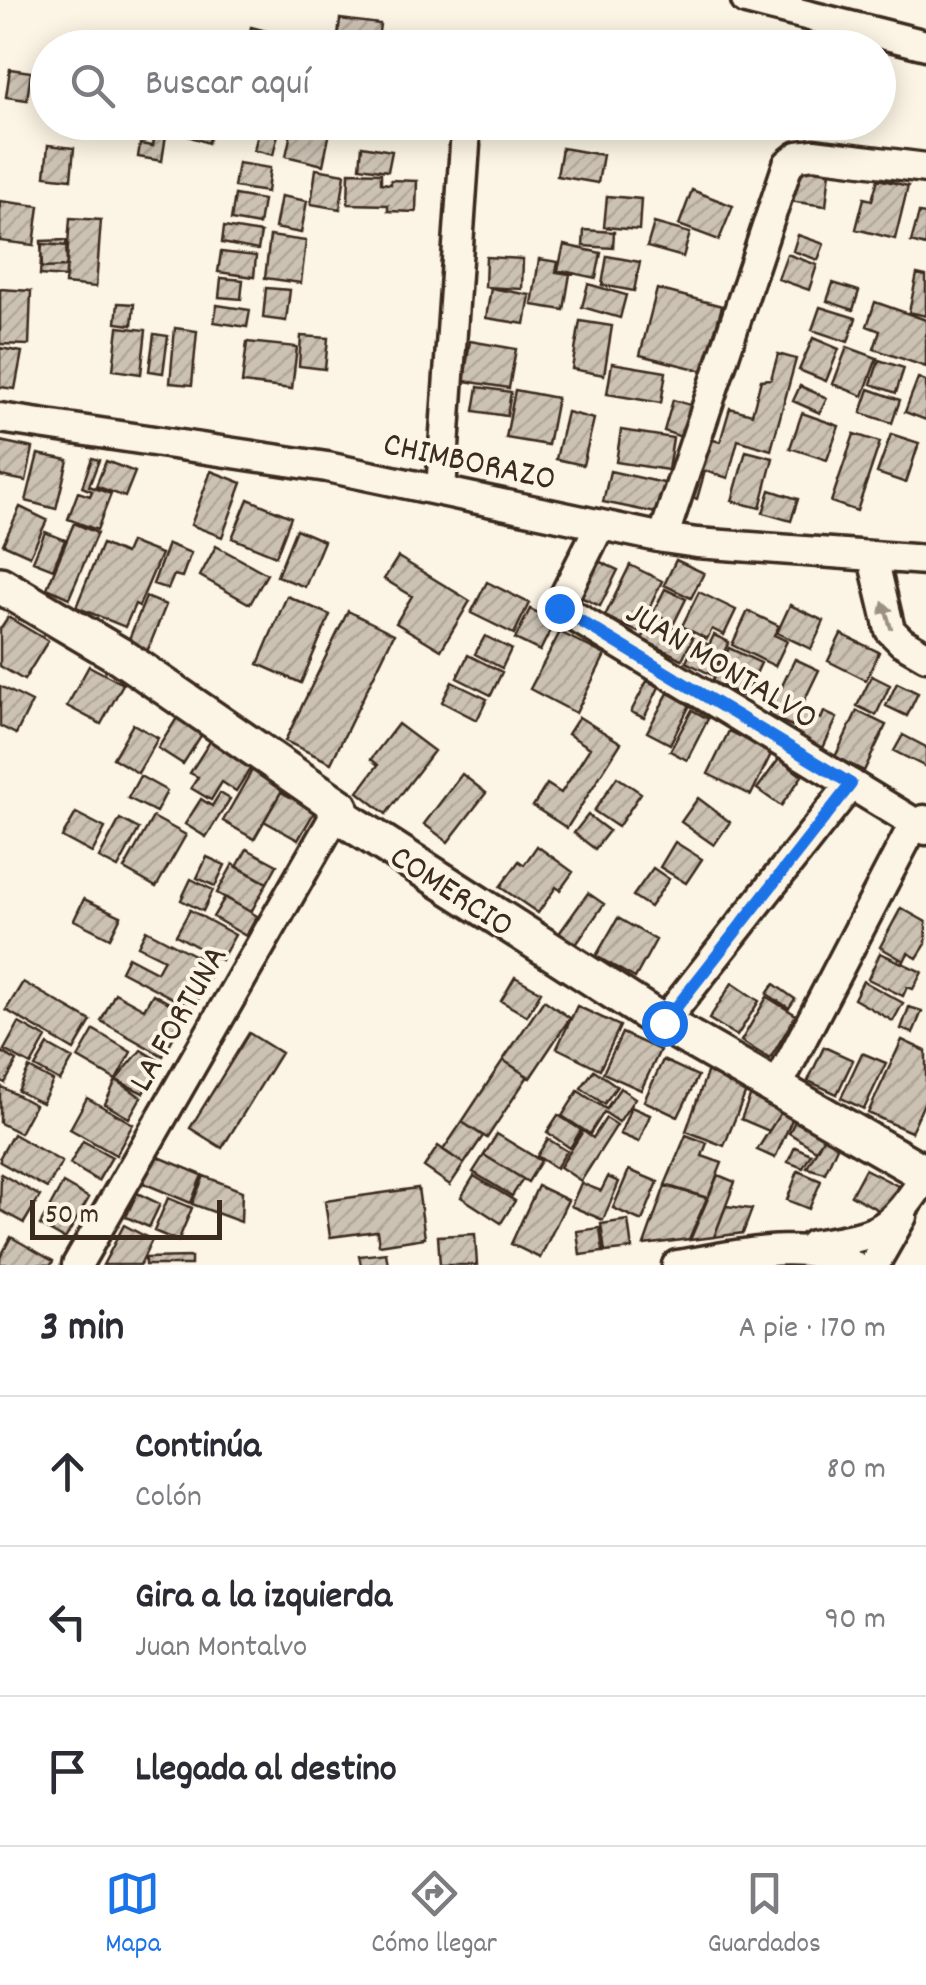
<!DOCTYPE html>
<html lang="es">
<meta charset="utf-8">
<style>
body{margin:0;font-family:Dekko,sans-serif;background:#f2f2f3;color:#2b2b33}
.scale{position:absolute;left:30px;bottom:25px;width:192px;box-sizing:border-box;padding-left:10px;border:5px solid #3b2a1e;border-top:0;font-size:28px;line-height:35px;white-space:nowrap;color:#3b2a1e;-webkit-text-stroke:8px #fcf5e5;paint-order:stroke}
.stop{position:absolute;width:30px;height:30px;margin:-22px;border:8px solid #1a73e8;border-radius:50%;background:#fff}
.stop.end{background:#1a73e8;border-color:#fff;box-shadow:0 2px 10px #0008}
.list{margin:0;padding:0;list-style:none}
h2{display:flex;justify-content:space-between;align-items:center;height:130px;margin:0;padding:0 40px;font-size:42px}
h2 small{font-size:32px;font-weight:400;color:#7c7c81}
.list li{display:grid;grid-template-columns:65px 1fr auto;gap:30px;align-items:center;box-sizing:border-box;height:150px;padding:0 40px;border-top:2px solid #e1e1e2}
.list b{display:block;font-size:38px;white-space:nowrap}
.list p{margin:0;font-size:32px;white-space:nowrap;color:#7c7c81}
.list em{font-size:32px;font-style:normal;color:#7c7c81}
.icon{flex:none;width:55px;height:55px;fill:none;stroke:currentColor;stroke-width:2;stroke-linecap:round;stroke-linejoin:round}
.map{position:relative;flex:none;width:926px;height:1265px;overflow:hidden}
.search{position:absolute;background:#fff;box-shadow:0 5px 25px #0003;left:30px;right:30px;top:30px;height:110px;display:flex;align-items:center;gap:25px;box-sizing:border-box;padding:0 35px;border-radius:55px;color:#7c7c81;font-size:38px}
.sheet{height:580px;background:#fff}
nav{display:flex;justify-content:space-around;align-items:center;box-sizing:border-box;height:140px;border-top:2px solid #e1e1e2;background:#fff;font-size:28px;color:#7c7c81}
nav a{display:grid;justify-items:center;gap:5px}
nav .on{color:#1a73e8}
.map>svg:first-child{display:block}
</style>
<div class="map">
<svg width="926" height="1265" viewBox="0 0 926 1265">
<defs>
<pattern id="building-hatch" width="6" height="6" patternUnits="userSpaceOnUse" patternTransform="scale(2.5)"><rect width="6" height="6" fill="#ccc2b3"/><path d="M-1 1l2-2M0 6l6-6M5 7l2-2" fill="none" stroke="#b0a79a"/></pattern>
</defs>
<rect width="100%" height="100%" fill="#fcf5e5"/>
<filter id="ink" filterUnits="userSpaceOnUse"><feTurbulence type="fractalNoise" baseFrequency=".01" numOctaves="2"/><feDisplacementMap in="SourceGraphic" scale="20" xChannelSelector="R" yChannelSelector="G"/><feConvolveMatrix kernelMatrix="1 2 1 2 8 2 1 2 1" color-interpolation-filters="sRGB"/></filter>
<g filter="url(#ink)">
<path fill="url(#building-hatch)" stroke="#3b2a1e" stroke-width="2.5" d="M 340,19 L 380,24 L 377,48 L 337,44 Z
M 251,27 L 278,34 L 274,48 L 246,48 Z
M 10,69 L 31,72 L 27,100 L 6,97 Z
M 193,122 L 204,122 L 215,126 L 208,143 L 188,136 Z
M 293,124 L 330,132 L 323,165 L 286,156 Z
M 260,126 L 279,130 L 273,155 L 254,150 Z
M 155,134 L 166,135 L 162,161 L 138,157 L 140,144 L 153,146 Z
M 48,145 L 74,148 L 71,179 L 45,176 Z
M 362,146 L 392,151 L 388,171 L 360,167 Z
M 562,148 L 603,155 L 598,183 L 557,176 Z
M 238,163 L 270,168 L 267,192 L 234,187 Z
M 793,166 L 830,171 L 826,206 L 788,201 Z
M 316,169 L 345,174 L 340,209 L 311,204 Z
M 349,172 L 381,173 L 381,183 L 391,184 L 391,180 L 417,181 L 416,212 L 388,211 L 388,205 L 348,204 Z
M 878,179 L 908,186 L 895,239 L 856,229 L 864,198 L 872,200 Z
M 692,190 L 733,206 L 719,240 L 679,225 Z
M 235,195 L 263,200 L 259,225 L 231,220 Z
M 281,196 L 307,201 L 301,233 L 275,228 Z
M 607,196 L 641,199 L 639,230 L 604,227 Z
M 0,201 L 39,206 L 34,245 L 0,241 Z
M 919,213 L 926,214 L 926,246 L 911,242 Z
M 70,218 L 101,220 L 96,287 L 65,284 Z
M 654,223 L 690,233 L 683,257 L 647,247 Z
M 224,227 L 261,233 L 258,250 L 222,243 Z
M 584,230 L 614,232 L 613,248 L 583,246 Z
M 798,235 L 824,244 L 818,260 L 793,251 Z
M 270,236 L 306,241 L 301,283 L 265,278 Z
M 66,240 L 67,267 L 42,268 L 41,241 Z
M 42,244 L 68,246 L 66,277 L 40,275 Z
M 564,245 L 601,253 L 596,278 L 558,270 Z
M 221,252 L 256,256 L 254,277 L 218,272 Z
M 787,254 L 817,265 L 809,290 L 778,279 Z
M 607,256 L 640,262 L 634,291 L 602,285 Z
M 486,257 L 523,259 L 522,289 L 485,287 Z
M 539,259 L 558,262 L 556,272 L 570,274 L 564,310 L 532,305 Z
M 917,274 L 926,276 L 926,316 L 909,312 Z
M 221,278 L 243,280 L 241,299 L 219,297 Z
M 833,283 L 859,291 L 853,310 L 827,301 Z
M 588,284 L 626,295 L 620,318 L 582,307 Z
M 266,288 L 290,290 L 286,321 L 263,318 Z
M 491,288 L 530,295 L 525,324 L 486,318 Z
M 0,289 L 31,291 L 29,345 L 0,344 Z
M 657,289 L 722,306 L 704,371 L 640,355 Z
M 875,302 L 926,320 L 926,367 L 874,349 L 880,331 L 867,326 Z
M 118,303 L 134,304 L 132,325 L 116,323 Z
M 217,305 L 250,310 L 247,327 L 214,322 Z
M 820,307 L 856,318 L 848,342 L 812,330 Z
M 580,321 L 612,326 L 604,375 L 572,369 Z
M 118,327 L 146,330 L 141,374 L 113,370 Z
M 175,328 L 197,331 L 192,385 L 170,383 Z
M 154,334 L 168,336 L 163,373 L 149,371 Z
M 301,336 L 328,338 L 325,369 L 299,366 Z
M 813,338 L 839,349 L 826,381 L 799,370 Z
M 470,341 L 516,349 L 509,388 L 464,381 Z
M 247,342 L 297,347 L 292,389 L 242,383 Z
M 847,347 L 877,358 L 863,396 L 833,384 Z
M 0,348 L 22,352 L 15,389 L 0,387 Z
M 778,354 L 796,359 L 771,450 L 738,440 L 728,478 L 705,471 L 697,499 L 691,497 L 707,438 L 720,442 L 730,408 L 752,414 L 761,380 L 771,379 Z
M 879,360 L 904,368 L 896,393 L 871,384 Z
M 612,363 L 666,372 L 661,403 L 607,394 Z
M 918,378 L 926,381 L 926,420 L 905,412 Z
M 800,386 L 827,398 L 820,413 L 793,401 Z
M 478,387 L 511,392 L 507,416 L 474,411 Z
M 869,389 L 900,400 L 892,423 L 861,413 Z
M 515,390 L 557,398 L 548,445 L 506,438 Z
M 673,400 L 694,406 L 684,438 L 664,431 Z
M 567,412 L 594,419 L 583,465 L 556,459 Z
M 802,413 L 839,426 L 827,460 L 790,448 Z
M 621,430 L 673,438 L 668,470 L 616,462 Z
M 854,434 L 880,442 L 857,511 L 831,502 Z
M 891,434 L 919,443 L 906,483 L 877,473 Z
M 0,441 L 33,448 L 26,481 L 0,476 Z
M 746,451 L 773,458 L 760,508 L 732,501 Z
M 38,454 L 68,460 L 56,509 L 26,501 Z
M 92,458 L 99,460 L 89,486 L 111,494 L 97,530 L 68,519 L 78,492 L 90,496 L 92,491 L 82,487 Z
M 106,461 L 135,472 L 125,497 L 96,486 Z
M 211,471 L 242,483 L 222,537 L 191,525 Z
M 610,471 L 668,484 L 661,514 L 603,502 Z
M 770,490 L 798,499 L 791,521 L 763,513 Z
M 248,499 L 291,517 L 276,556 L 232,538 Z
M 20,507 L 47,520 L 30,556 L 3,544 Z
M 74,523 L 97,533 L 69,598 L 47,588 Z
M 296,529 L 324,541 L 305,587 L 277,576 Z
M 45,532 L 65,540 L 53,569 L 33,561 Z
M 130,542 L 161,554 L 139,606 L 135,604 L 125,627 L 76,607 L 102,544 L 125,554 Z
M 168,544 L 191,553 L 182,577 L 174,575 L 168,589 L 153,584 Z
M 216,546 L 267,574 L 250,604 L 200,576 Z
M 398,557 L 470,601 L 441,650 L 396,623 L 412,596 L 384,579 Z
M 596,560 L 618,570 L 600,606 L 578,596 Z
M 676,560 L 704,573 L 691,598 L 664,585 Z
M 630,565 L 662,581 L 638,632 L 605,616 Z
M 487,582 L 529,603 L 514,634 L 471,613 Z
M 665,589 L 686,599 L 674,623 L 653,613 Z
M 699,592 L 736,610 L 724,635 L 712,629 L 707,639 L 682,626 Z
M 287,596 L 330,615 L 301,683 L 258,664 Z
M 146,597 L 166,605 L 147,652 L 127,644 Z
M 790,605 L 824,621 L 811,649 L 777,633 Z
M 530,609 L 555,621 L 540,651 L 515,639 Z
M 348,611 L 394,634 L 331,763 L 285,741 Z
M 748,611 L 779,626 L 774,635 L 787,641 L 775,666 L 732,645 Z
M 8,617 L 48,641 L 24,680 L 0,666 L 0,629 Z
M 653,618 L 693,638 L 682,659 L 642,639 Z
M 560,632 L 605,655 L 576,713 L 530,689 Z
M 841,634 L 879,652 L 866,680 L 828,661 Z
M 714,635 L 729,642 L 712,675 L 686,662 L 697,639 L 709,645 Z
M 485,636 L 511,649 L 502,668 L 475,654 Z
M 729,648 L 761,663 L 745,697 L 712,681 Z
M 468,655 L 502,672 L 491,695 L 457,678 Z
M 795,659 L 819,670 L 792,726 L 768,715 Z
M 89,666 L 123,684 L 101,724 L 67,706 Z
M 872,676 L 890,685 L 876,715 L 857,706 Z
M 647,681 L 659,687 L 644,718 L 631,712 Z
M 452,682 L 487,699 L 477,720 L 442,702 Z
M 897,683 L 918,693 L 907,716 L 886,706 Z
M 0,686 L 32,702 L 16,734 L 0,726 Z
M 668,693 L 690,705 L 670,744 L 647,732 Z
M 692,710 L 708,719 L 687,760 L 670,751 Z
M 803,711 L 821,719 L 824,712 L 837,718 L 823,748 L 793,733 Z
M 857,711 L 886,725 L 864,771 L 835,757 Z
M 579,717 L 621,743 L 567,828 L 533,806 L 547,784 L 561,793 L 590,748 L 568,734 Z
M 177,718 L 202,734 L 183,764 L 158,748 Z
M 133,724 L 158,738 L 138,773 L 113,758 Z
M 398,724 L 434,751 L 386,814 L 358,792 L 378,765 L 371,759 Z
M 729,731 L 772,752 L 751,795 L 708,774 Z
M 903,735 L 926,747 L 926,767 L 894,751 Z
M 211,740 L 252,766 L 236,791 L 222,782 L 211,800 L 191,788 L 198,777 L 190,773 Z
M 779,759 L 802,776 L 781,806 L 757,789 Z
M 254,767 L 285,785 L 254,839 L 223,821 Z
M 462,774 L 486,793 L 448,842 L 424,824 Z
M 140,776 L 167,791 L 156,812 L 128,798 Z
M 617,777 L 641,793 L 618,827 L 594,811 Z
M 281,792 L 315,811 L 298,840 L 264,821 Z
M 220,793 L 230,799 L 206,837 L 185,824 L 201,799 L 212,806 Z
M 698,798 L 730,822 L 714,845 L 681,822 Z
M 76,813 L 105,828 L 92,853 L 62,837 Z
M 588,815 L 609,831 L 595,849 L 574,833 Z
M 153,817 L 186,835 L 156,887 L 124,869 Z
M 120,819 L 139,829 L 118,868 L 99,858 Z
M 675,842 L 702,859 L 686,883 L 660,867 Z
M 537,846 L 573,872 L 560,890 L 556,887 L 538,913 L 500,887 L 519,861 L 524,865 Z
M 247,849 L 277,865 L 267,883 L 237,867 Z
M 207,857 L 225,865 L 215,886 L 197,878 Z
M 233,864 L 267,883 L 251,912 L 217,893 Z
M 653,868 L 669,879 L 650,907 L 633,896 Z
M 191,879 L 213,890 L 203,911 L 181,900 Z
M 588,893 L 604,904 L 575,946 L 558,935 Z
M 225,897 L 257,916 L 246,936 L 213,917 Z
M 84,899 L 121,916 L 110,938 L 74,920 Z
M 901,908 L 926,922 L 926,944 L 917,958 L 908,953 L 904,961 L 880,947 Z
M 190,910 L 235,935 L 221,960 L 176,935 Z
M 618,918 L 656,940 L 635,978 L 596,956 Z
M 146,930 L 215,966 L 193,1009 L 121,971 L 128,957 L 157,972 L 164,959 L 138,946 Z
M 880,953 L 922,972 L 913,989 L 907,987 L 903,996 L 868,979 Z
M 515,977 L 541,992 L 527,1016 L 501,1001 Z
M 863,981 L 903,1003 L 893,1021 L 854,999 Z
M 23,982 L 91,1021 L 74,1050 L 6,1010 Z
M 732,983 L 759,1001 L 737,1036 L 709,1019 Z
M 774,984 L 795,999 L 789,1008 L 767,994 Z
M 115,993 L 144,1009 L 153,994 L 187,1013 L 163,1056 L 101,1021 Z
M 767,997 L 796,1015 L 770,1059 L 741,1041 Z
M 544,1000 L 570,1018 L 530,1078 L 503,1060 Z
M 577,1006 L 620,1026 L 600,1069 L 557,1048 Z
M 909,1007 L 922,1011 L 913,1033 L 901,1029 Z
M 19,1023 L 46,1038 L 31,1065 L 4,1050 Z
M 94,1030 L 131,1052 L 116,1080 L 78,1058 Z
M 249,1033 L 281,1053 L 222,1148 L 190,1128 Z
M 622,1033 L 660,1050 L 641,1090 L 603,1073 Z
M 902,1040 L 926,1051 L 926,1099 L 911,1132 L 868,1113 Z
M 48,1045 L 73,1059 L 60,1081 L 35,1067 Z
M 824,1047 L 853,1060 L 837,1094 L 808,1081 Z
M 141,1050 L 161,1062 L 143,1093 L 116,1080 Z
M 0,1051 L 17,1061 L 5,1083 L 0,1080 Z
M 862,1053 L 886,1063 L 864,1109 L 841,1098 Z
M 503,1060 L 528,1076 L 487,1138 L 462,1122 Z
M 663,1060 L 698,1076 L 678,1117 L 644,1101 Z
M 709,1067 L 747,1089 L 724,1146 L 686,1131 Z
M 29,1068 L 53,1081 L 42,1103 L 18,1091 Z
M 594,1070 L 617,1086 L 604,1104 L 581,1088 Z
M 116,1080 L 141,1097 L 129,1118 L 105,1104 Z
M 0,1086 L 35,1105 L 20,1133 L 0,1123 Z
M 620,1088 L 635,1098 L 619,1122 L 604,1112 L 590,1134 L 562,1116 L 578,1091 L 606,1109 Z
M 752,1092 L 783,1109 L 769,1131 L 741,1119 Z
M 87,1098 L 133,1124 L 116,1155 L 70,1129 Z
M 631,1107 L 650,1115 L 639,1142 L 620,1134 Z
M 783,1109 L 794,1115 L 775,1158 L 757,1150 Z
M 558,1115 L 581,1130 L 570,1148 L 547,1132 Z
M 797,1117 L 825,1134 L 816,1150 L 789,1133 Z
M 606,1118 L 617,1125 L 581,1181 L 560,1167 L 583,1131 L 593,1138 Z
M 462,1122 L 483,1136 L 464,1164 L 443,1150 Z
M 13,1134 L 62,1162 L 47,1188 L 0,1162 L 0,1157 Z
M 497,1134 L 541,1161 L 528,1182 L 484,1155 Z
M 825,1134 L 839,1142 L 825,1173 L 807,1168 Z
M 686,1135 L 707,1143 L 702,1156 L 722,1163 L 708,1198 L 665,1185 Z
M 548,1139 L 567,1151 L 556,1168 L 537,1156 Z
M 83,1141 L 112,1157 L 98,1181 L 70,1164 Z
M 438,1146 L 464,1164 L 450,1185 L 424,1167 Z
M 795,1147 L 811,1154 L 803,1168 L 788,1162 Z
M 154,1155 L 202,1175 L 191,1203 L 143,1183 Z
M 484,1155 L 523,1179 L 512,1196 L 473,1172 Z
M 865,1169 L 898,1186 L 884,1213 L 851,1195 Z
M 629,1170 L 658,1182 L 642,1221 L 613,1208 Z
M 798,1171 L 821,1181 L 809,1209 L 787,1200 Z
M 1,1174 L 40,1196 L 24,1223 L 0,1210 Z
M 718,1175 L 735,1182 L 714,1237 L 690,1240 Z
M 204,1176 L 242,1191 L 241,1222 L 192,1204 Z
M 474,1176 L 515,1201 L 501,1223 L 461,1197 Z
M 608,1177 L 619,1182 L 603,1220 L 571,1206 L 581,1183 L 601,1191 Z
M 63,1183 L 89,1198 L 65,1239 L 40,1225 Z
M 538,1186 L 568,1200 L 540,1258 L 511,1244 Z
M 665,1186 L 707,1198 L 689,1239 L 644,1245 Z
M 418,1188 L 425,1238 L 379,1245 L 377,1231 L 330,1237 L 325,1201 Z
M 137,1193 L 160,1204 L 149,1227 L 126,1217 Z
M 168,1198 L 192,1208 L 178,1241 L 154,1231 Z
M 726,1206 L 752,1209 L 743,1233 L 714,1237 Z
M 628,1220 L 632,1249 L 605,1252 L 601,1224 Z
M 124,1225 L 152,1240 L 140,1265 L 103,1265 Z
M 600,1228 L 603,1252 L 580,1255 L 577,1231 Z
M 475,1234 L 477,1265 L 440,1265 L 438,1236 Z
M 11,1237 L 53,1261 L 51,1265 L 0,1264 L 0,1258 Z
M 386,1253 L 388,1265 L 361,1265 L 359,1256 Z
M 191,1257 L 191,1265 L 145,1265 L 145,1258 Z"/>
<g fill="none" stroke-linecap="round" stroke-linejoin="round">
<defs>
<path id="minor" d="M 746,0 L 926,45
M 0,418 L 327,467 L 663,538 L 697,543 L 926,560
M 441,490 L 465,145
M 600,525 L 559,607 L 926,830
M 663,538 L 788,164 L 798,156 L 814,154 L 926,168
M 873,558 L 890,630 L 902,642 L 926,656
M 663,1023 L 851,784
M 776,1089 L 914,824 L 920,827 L 924,820
M 813,1245 C 881,1234 887,1234 926,1176
M 77,1265 L 340,807
M 677,1265 C 731,1257 804,1236 852,1265
M 874,1265 L 902,1216"/>
<path id="tertiary" d="M 0,585 L 122,657 L 340,807 L 336,813 L 663,1023 L 926,1174"/>
</defs>
<use href="#minor" stroke="#3b2a1e" stroke-width="35"/>
<use href="#tertiary" stroke="#3b2a1e" stroke-width="42"/>
<use href="#minor" stroke="#fcf5e5" stroke-width="28"/>
<use href="#tertiary" stroke="#fcf5e5" stroke-width="35"/>
</g>
<defs><path id="oneway-solid" d="M-6-.8H1V-3.2L6.5 0L1 3.2V.8H-6Z" transform="scale(2.5)"/></defs>
<use fill="#9c9082" href="#oneway-solid" transform="translate(887 615) rotate(-107)"/>
</g>
<g fill="none" stroke-linecap="round" stroke-linejoin="round" filter="url(#ink)">
<path stroke="#1a73e8" stroke-width="12" d="M 559,608 L 851,784 L 664,1023"/>
</g>
<g text-anchor="middle" stroke-width="8" stroke-linejoin="round" paint-order="stroke">
<g font-size="35" fill="#3b2a1e" stroke="#fcf5e5">
<text transform="translate(470 459) rotate(12)" y="12">CHIMBORAZO</text>
<text transform="translate(723 663) rotate(31)" y="12">JUAN MONTALVO</text>
<text transform="translate(453 889) rotate(33)" y="12">COMERCIO</text>
<text transform="translate(176 1017) rotate(-60)" y="12">LA FORTUNA</text>
</g>
</g>
</svg>
<div class="scale">50 m</div>
<div class="stop" style="left:664px;top:1023px"></div>
<div class="stop end" style="left:559px;top:608px"></div>
<div class="search"><svg class="icon" aria-label="search" viewBox="0 0 24 24"><circle cx="10" cy="10" r="6"/><path d="M15 15l6 6"/></svg>Buscar aquí</div>
</div>
<section class="sheet">
<h2>3 min<small>A pie · 170 m</small></h2>
<ul class="list">
<li><svg class="icon" aria-label="ahead" viewBox="0 0 24 24"><path d="M12 20V5M6 11l6-6 6 6"/></svg><div><b>Continúa</b><p>Colón</p></div><em>80 m</em></li>
<li><svg class="icon" aria-label="left" viewBox="0 0 24 24"><path d="M17 20v-9H6M10 6l-5 5 5 5"/></svg><div><b>Gira a la izquierda</b><p>Juan Montalvo</p></div><em>90 m</em></li>
<li><svg class="icon" aria-label="arrive" viewBox="0 0 24 24"><path d="M6 21V4h12l-3 4 3 4H6"/></svg><div><b>Llegada al destino</b></div></li>
</ul>
</section>
<nav>
<a class="on"><svg class="icon" aria-label="map" viewBox="0 0 24 24"><path d="M3 6l6-2 6 2 6-2v14l-6 2-6-2-6 2zM9 4v14M15 6v14"/></svg>Mapa</a>
<a><svg class="icon" aria-label="directions" viewBox="0 0 24 24"><path d="M12 3l9 9-9 9-9-9zM9 14v-3h6M13 9l2 2-2 2"/></svg>Cómo llegar</a>
<a><svg class="icon" aria-label="saved" viewBox="0 0 24 24"><path d="M7 4h10v16l-5-4-5 4z"/></svg>Guardados</a>
</nav>
